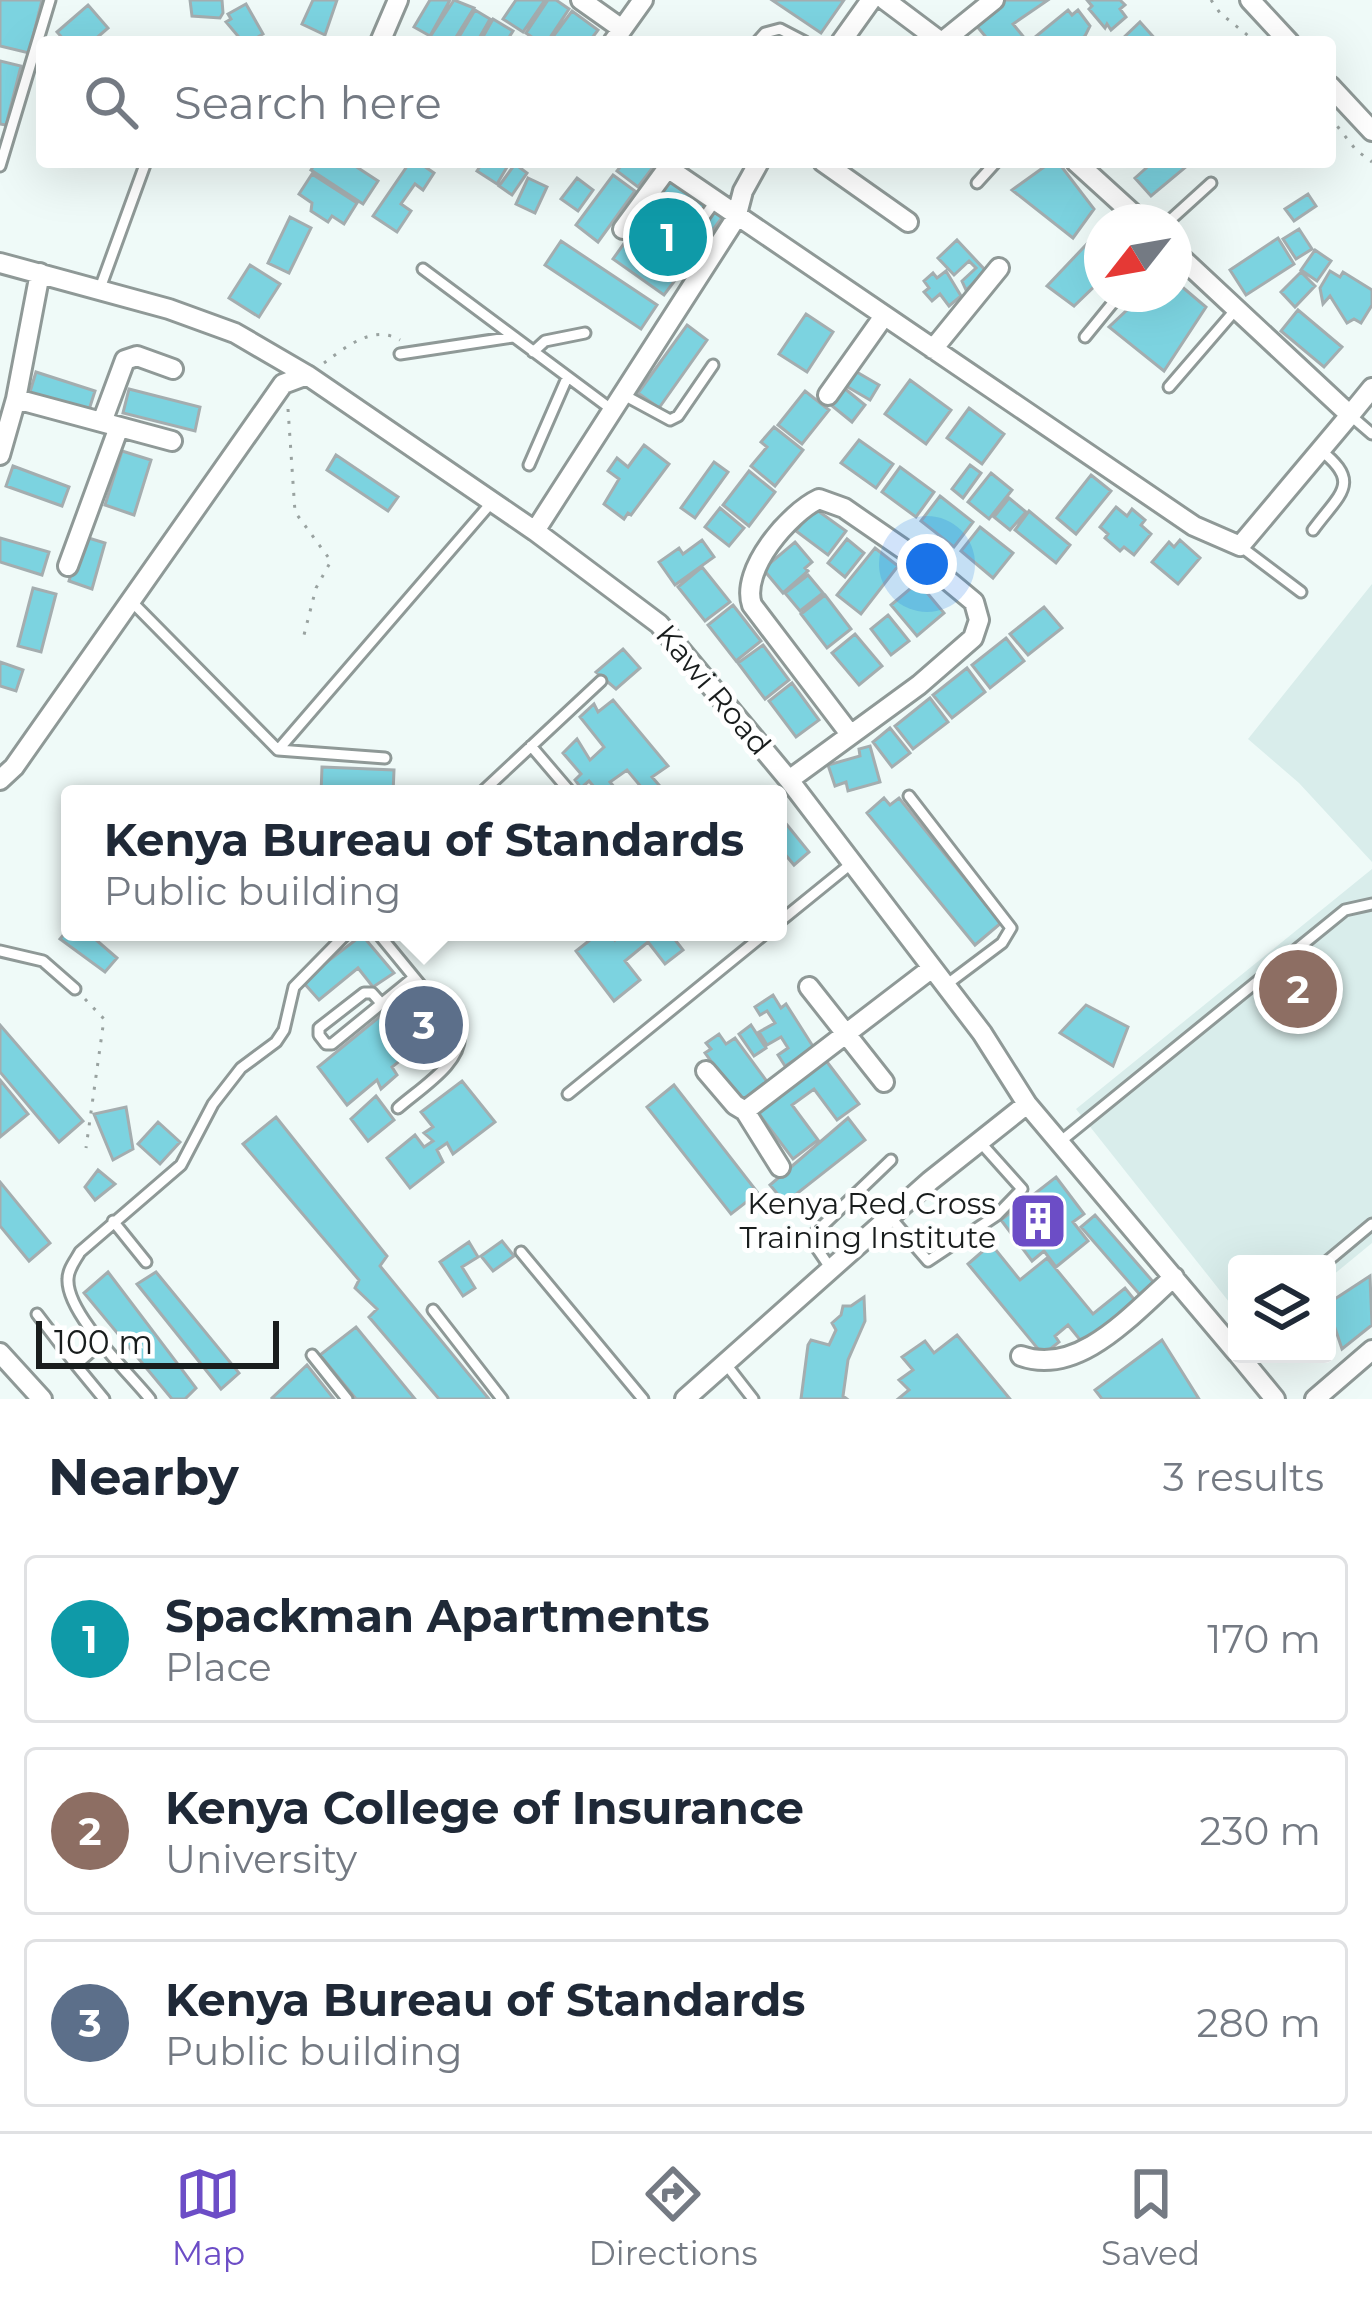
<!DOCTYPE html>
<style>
body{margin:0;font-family:Montserrat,sans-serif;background:#f6f6f7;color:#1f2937}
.controls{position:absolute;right:36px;bottom:36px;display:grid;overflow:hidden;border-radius:12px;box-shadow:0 12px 48px #0002}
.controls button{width:108px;height:108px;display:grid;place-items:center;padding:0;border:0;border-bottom:3px solid #e0e1e3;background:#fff;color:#1f2937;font:60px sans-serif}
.compass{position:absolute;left:1084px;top:204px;width:108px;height:108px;border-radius:50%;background:#fff;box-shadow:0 12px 48px #0002;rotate:239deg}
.scale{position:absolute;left:36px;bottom:30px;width:243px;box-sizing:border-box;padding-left:12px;border:6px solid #191d1d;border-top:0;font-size:33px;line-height:42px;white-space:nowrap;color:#191d1d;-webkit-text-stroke:9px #fff;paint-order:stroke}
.you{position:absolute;left:927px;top:564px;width:42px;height:42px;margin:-30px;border:9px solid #fff;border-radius:50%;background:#1a73e8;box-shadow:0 0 0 18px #1a73e833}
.badge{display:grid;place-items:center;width:78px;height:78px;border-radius:50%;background:#6c4dc6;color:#fff;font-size:39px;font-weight:700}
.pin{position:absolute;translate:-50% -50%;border:6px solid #fff;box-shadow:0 3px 12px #0006}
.popup{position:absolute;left:61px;top:785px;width:726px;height:156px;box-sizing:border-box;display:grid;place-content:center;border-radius:12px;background:#fff;filter:drop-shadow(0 3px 9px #0005);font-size:39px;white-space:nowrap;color:#747a83}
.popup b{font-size:45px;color:#1f2937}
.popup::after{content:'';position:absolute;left:50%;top:100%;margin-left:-24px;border:24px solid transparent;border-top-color:#fff}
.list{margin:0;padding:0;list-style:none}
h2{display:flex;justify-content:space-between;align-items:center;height:156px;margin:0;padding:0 48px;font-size:51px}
h2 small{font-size:39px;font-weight:400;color:#747a83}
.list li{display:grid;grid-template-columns:78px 1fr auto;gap:36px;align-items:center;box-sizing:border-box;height:168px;margin:0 24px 24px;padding:0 24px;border:3px solid #e0e1e3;border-radius:12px}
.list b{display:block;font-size:45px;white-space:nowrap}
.list p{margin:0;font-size:39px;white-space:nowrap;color:#747a83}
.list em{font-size:39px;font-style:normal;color:#747a83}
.icon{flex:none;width:66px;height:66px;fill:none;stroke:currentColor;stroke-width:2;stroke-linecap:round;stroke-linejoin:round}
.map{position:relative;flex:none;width:1372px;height:1399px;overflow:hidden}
.search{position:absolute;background:#fff;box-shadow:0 12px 48px #0002;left:36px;right:36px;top:36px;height:132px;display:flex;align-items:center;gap:30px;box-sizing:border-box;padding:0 42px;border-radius:12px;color:#747a83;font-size:45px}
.sheet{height:732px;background:#fff}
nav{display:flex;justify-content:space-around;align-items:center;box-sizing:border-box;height:168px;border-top:3px solid #e0e1e3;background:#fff;font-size:33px;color:#747a83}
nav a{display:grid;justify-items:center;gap:6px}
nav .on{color:#6c4dc6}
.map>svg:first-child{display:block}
</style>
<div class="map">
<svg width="1372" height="1399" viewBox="0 0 1372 1399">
<rect width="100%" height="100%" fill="#effaf8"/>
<path fill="#d9edeb" d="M 1372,584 L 1372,862 L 1299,783 L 1248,739 Z
M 1372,869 L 1372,1243 L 1327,1280 L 1327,1264 L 1237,1264 L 1237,1312 L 1076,1109 Z"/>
<path fill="#7cd3e0" stroke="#a4adaf" stroke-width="3" d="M 0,0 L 42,0 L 29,53 L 0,46 Z
M 190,0 L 222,0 L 223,13 L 220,18 L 192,16 Z
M 313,0 L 337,0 L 325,35 L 302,24 Z
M 430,0 L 450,0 L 430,36 L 414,27 Z
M 454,0 L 474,8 L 453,42 L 438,42 L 430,37 Z
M 516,0 L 545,0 L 523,32 L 503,19 Z
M 548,0 L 556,0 L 569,9 L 547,42 L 539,42 L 526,33 Z
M 772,0 L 844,0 L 821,33 Z
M 1004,0 L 1048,0 L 1013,24 L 1026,40 L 1024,42 L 990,42 L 975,24 Z
M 1087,0 L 1120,0 L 1125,5 L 1120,9 L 1126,17 L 1111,30 L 1107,24 L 1105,28 L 1089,9 L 1092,6 Z
M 246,4 L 263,34 L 249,42 L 243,42 L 226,22 L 231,19 L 228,14 Z
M 88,5 L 108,28 L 92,42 L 66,42 L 57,32 Z
M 475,10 L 490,19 L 477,42 L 456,42 Z
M 1068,10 L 1072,15 L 1078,10 L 1090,26 L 1085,36 L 1078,42 L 1029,42 Z
M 572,11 L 598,30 L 589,42 L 549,42 Z
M 493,19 L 513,31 L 506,42 L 480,42 Z
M 1140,22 L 1158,42 L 1119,42 Z
M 0,61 L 21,66 L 6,125 L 0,124 Z
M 316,162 L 349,162 L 378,181 L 363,204 L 311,170 Z
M 410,162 L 418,162 L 434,173 L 423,190 L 415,184 L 401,204 L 411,211 L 397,232 L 373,216 Z
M 483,162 L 510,162 L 497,184 L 477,171 Z
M 624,162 L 657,162 L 638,187 L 617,171 Z
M 1051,162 L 1058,162 L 1094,209 L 1073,238 L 1012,190 Z
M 1153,162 L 1183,162 L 1187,166 L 1151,196 L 1135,178 Z
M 515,164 L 527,173 L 512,195 L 499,186 Z
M 312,174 L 357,203 L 344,224 L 332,216 L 328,222 L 311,211 L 312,203 L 299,194 Z
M 613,175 L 635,191 L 598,242 L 576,225 Z
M 672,176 L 724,215 L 664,295 L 613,259 Z
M 528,178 L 547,187 L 535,213 L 516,204 Z
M 577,178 L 593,190 L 578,211 L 561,199 Z
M 1308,194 L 1316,206 L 1294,221 L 1285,209 Z
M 290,217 L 311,228 L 289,273 L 268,263 Z
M 1102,228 L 1102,279 L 1074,306 L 1047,286 Z
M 1299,229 L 1312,249 L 1296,259 L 1283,239 Z
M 1278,238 L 1294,264 L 1246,295 L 1230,270 Z
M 957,240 L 986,271 L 966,290 L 962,281 L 976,268 L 969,261 L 954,275 L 938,258 Z
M 561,241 L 657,305 L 641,329 L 545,265 Z
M 1315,250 L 1331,261 L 1317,281 L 1301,270 Z
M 250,265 L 280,284 L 259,317 L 229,298 Z
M 946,271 L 961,296 L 949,306 L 940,294 L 932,301 L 924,292 L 929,288 L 924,281 L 933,273 L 937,278 Z
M 1330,271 L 1340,277 L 1343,272 L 1372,290 L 1372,305 L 1361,323 L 1354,319 L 1347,323 L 1330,296 L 1323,304 L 1320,288 Z
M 1301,272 L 1315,286 L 1295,307 L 1281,292 Z
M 1174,280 L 1206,307 L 1164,371 L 1109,327 L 1144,294 L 1174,294 Z
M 1298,310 L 1342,347 L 1324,367 L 1281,331 Z
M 806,314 L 833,332 L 807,372 L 779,354 Z
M 687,325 L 707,340 L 659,408 L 638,393 Z
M 855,371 L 879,385 L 870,400 L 846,386 Z
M 36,372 L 95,391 L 88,413 L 29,395 Z
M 910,380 L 951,410 L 926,444 L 885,414 Z
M 844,388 L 865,405 L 852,422 L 831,405 Z
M 129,389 L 200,407 L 195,431 L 123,413 Z
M 805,391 L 829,410 L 802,444 L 778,425 Z
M 969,408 L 1004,434 L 982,464 L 947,438 Z
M 774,427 L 803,450 L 775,486 L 751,466 L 767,447 L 761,442 Z
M 859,440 L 893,464 L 876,488 L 841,463 Z
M 644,445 L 669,464 L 631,515 L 628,513 L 624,519 L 604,504 L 619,479 L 608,471 L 617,458 L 628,467 Z
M 122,451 L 151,460 L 134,515 L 105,505 Z
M 336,455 L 398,497 L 388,511 L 327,470 Z
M 714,462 L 728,472 L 695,518 L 681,508 Z
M 970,465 L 981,473 L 963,498 L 952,489 Z
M 13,466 L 69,487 L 62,506 L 6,486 Z
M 900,467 L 934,492 L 916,517 L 882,492 Z
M 749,471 L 775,492 L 749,526 L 723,505 Z
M 991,473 L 1012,490 L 989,519 L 968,502 Z
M 1091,475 L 1111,491 L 1076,534 L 1057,518 Z
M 940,496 L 973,522 L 954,547 L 921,521 Z
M 1009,498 L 1026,512 L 1010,530 L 994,517 Z
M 1116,507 L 1127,516 L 1132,509 L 1145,520 L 1141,525 L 1151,534 L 1134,555 L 1124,547 L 1120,551 L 1105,538 L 1108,534 L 1100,527 Z
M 720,508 L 744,528 L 729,546 L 705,527 Z
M 814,508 L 846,531 L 828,555 L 796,531 Z
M 1029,511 L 1070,545 L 1056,563 L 1015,530 Z
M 980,527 L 1013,553 L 993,578 L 961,551 Z
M 82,536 L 105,543 L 92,589 L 69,581 Z
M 0,538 L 49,552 L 42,575 L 0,562 Z
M 847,539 L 864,553 L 845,577 L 828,563 Z
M 702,540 L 714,557 L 675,585 L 659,562 L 679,548 L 683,554 Z
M 1180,540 L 1200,558 L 1178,584 L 1152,562 L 1169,542 L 1174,547 Z
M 795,542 L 812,562 L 805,568 L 808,571 L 783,593 L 763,569 Z
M 875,548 L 898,566 L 861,614 L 837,595 Z
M 702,567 L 730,602 L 705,621 L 678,587 Z
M 808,575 L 823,593 L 800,611 L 785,593 Z
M 918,582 L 944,613 L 917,636 L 891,605 Z
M 33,588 L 56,594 L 41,652 L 18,646 Z
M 825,595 L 851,629 L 827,648 L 801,614 Z
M 733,605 L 761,641 L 736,661 L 708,625 Z
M 1044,607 L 1062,628 L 1028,655 L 1010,634 Z
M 888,615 L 909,641 L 891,655 L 871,629 Z
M 855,634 L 882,666 L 859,685 L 832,653 Z
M 1006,638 L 1024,661 L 990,688 L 972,665 Z
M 763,645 L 789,680 L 765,699 L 738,663 Z
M 623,649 L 640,668 L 616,689 L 596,672 Z
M 0,662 L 23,670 L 16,691 L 0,686 Z
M 967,668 L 985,692 L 952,718 L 933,695 Z
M 792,683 L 819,720 L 796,737 L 769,701 Z
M 930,698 L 948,722 L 913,749 L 895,726 Z
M 613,700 L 668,766 L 652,777 L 659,785 L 647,794 L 627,770 L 610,782 L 620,794 L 600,794 L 589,781 L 581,788 L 575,780 L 581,774 L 563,753 L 577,739 L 590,760 L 604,747 L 580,717 L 594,704 L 598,712 Z
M 890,728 L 910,753 L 892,767 L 873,742 Z
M 870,746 L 880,782 L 848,791 L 846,782 L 835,786 L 828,765 L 860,756 L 859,749 Z
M 322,767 L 394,770 L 393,794 L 321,794 Z
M 884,798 L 890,805 L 899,798 L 1001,923 L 975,945 L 867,813 Z
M 779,815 L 809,852 L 794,865 L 778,846 Z
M 70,927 L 70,932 L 87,932 L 117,958 L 105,972 L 60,939 Z
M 600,932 L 609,932 L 615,940 L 625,932 L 669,932 L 683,950 L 665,964 L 648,942 L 625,961 L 640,980 L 614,1001 L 576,951 Z
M 362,935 L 394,973 L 373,987 L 358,968 L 319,1000 L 302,981 Z
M 773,995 L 781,1008 L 786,1004 L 814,1048 L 785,1066 L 778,1055 L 788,1048 L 781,1037 L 767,1045 L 759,1032 L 775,1023 L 767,1011 L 760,1015 L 755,1007 Z
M 394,1005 L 422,1043 L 392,1067 L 397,1075 L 381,1089 L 377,1080 L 347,1105 L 318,1067 Z
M 1086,1005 L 1128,1027 L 1113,1066 L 1060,1033 Z
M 0,1025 L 83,1121 L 59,1142 L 0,1072 Z
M 751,1025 L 766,1048 L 754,1056 L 739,1034 Z
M 719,1034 L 726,1044 L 735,1038 L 768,1083 L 741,1103 L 705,1053 L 711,1049 L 706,1043 Z
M 824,1058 L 859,1104 L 837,1120 L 814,1089 L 792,1105 L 818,1140 L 793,1159 L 756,1110 Z
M 0,1080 L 28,1114 L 0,1137 Z
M 462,1081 L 495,1122 L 453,1154 L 447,1143 L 437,1150 L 443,1162 L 410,1188 L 387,1158 L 415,1135 L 424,1147 L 433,1141 L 424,1133 L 433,1127 L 421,1112 Z
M 674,1085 L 758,1193 L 731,1214 L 647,1107 Z
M 376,1096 L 394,1120 L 368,1141 L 351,1119 Z
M 126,1107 L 133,1149 L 113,1160 L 94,1114 Z
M 276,1117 L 387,1256 L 380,1266 L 489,1399 L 439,1399 L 369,1317 L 377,1309 L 355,1288 L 359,1280 L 243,1144 Z
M 848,1118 L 865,1140 L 785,1203 L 770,1185 Z
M 158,1122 L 180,1142 L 160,1164 L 138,1144 Z
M 98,1170 L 115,1184 L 95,1200 L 85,1187 Z
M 1056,1177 L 1084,1214 L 1073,1222 L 1088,1241 L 1056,1267 L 1044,1251 L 1032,1261 L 1001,1220 Z
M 0,1182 L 50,1243 L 29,1261 L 0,1226 Z
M 1095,1215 L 1155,1284 L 1141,1296 L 1081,1227 Z
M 502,1241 L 514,1256 L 493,1271 L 481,1256 Z
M 469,1242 L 478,1257 L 462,1267 L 475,1288 L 463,1296 L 440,1262 Z
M 991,1244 L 1020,1280 L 1047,1258 L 1093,1314 L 1125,1288 L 1137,1303 L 1085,1346 L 1068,1325 L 1055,1336 L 1059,1342 L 1043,1355 L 968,1264 Z
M 108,1272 L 196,1388 L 185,1399 L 172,1399 L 84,1293 Z
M 156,1272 L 239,1373 L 221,1389 L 137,1284 Z
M 1370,1276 L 1372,1325 L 1342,1349 L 1327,1304 Z
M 864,1297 L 865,1321 L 848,1360 L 843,1396 L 847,1399 L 801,1399 L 808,1345 L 811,1340 L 829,1345 L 836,1330 L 832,1323 L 841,1315 L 843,1306 L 851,1306 Z
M 356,1327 L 415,1399 L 356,1399 L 320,1355 Z
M 957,1335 L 1010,1399 L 898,1399 L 909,1390 L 899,1380 L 913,1370 L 902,1357 L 925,1341 L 934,1353 Z
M 1162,1340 L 1199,1399 L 1102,1399 L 1095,1390 Z
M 307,1365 L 334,1399 L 273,1399 L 272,1398 Z"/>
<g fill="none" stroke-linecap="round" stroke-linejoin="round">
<defs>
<path id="lane" d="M 757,42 L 765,33 L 780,29 L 805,42
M 0,166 L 50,0
M 977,183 L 996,162
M 1168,222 L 1211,183
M 669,266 L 714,203
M 423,269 L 611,409
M 99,291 L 146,162
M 1085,337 L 1120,294
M 533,352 L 545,341 L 585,333
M 400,354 L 513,337
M 1169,387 L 1238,307
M 622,394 L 670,420 L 678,416 L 713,365
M 1350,415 L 1372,434
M 529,465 L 567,378
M 1313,530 C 1340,493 1363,483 1319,449
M 1240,546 L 1301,592
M 131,601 L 278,750 L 385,758
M 531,746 L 572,794
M 278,750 L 492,502
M 480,794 L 601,681
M 909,796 L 1011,928 L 1002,943 L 946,985
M 778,923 L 852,863
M 377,932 L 459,1032 C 465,1062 419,1089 398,1108
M 0,951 L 43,961 L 75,989
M 381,1003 L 372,993 L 364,993 L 319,1028 L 319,1035 L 326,1044 L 332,1044 L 413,978
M 568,1094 L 767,932
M 1061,1141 L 1345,910 L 1372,904
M 890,1217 L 928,1261 L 997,1215 L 1022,1189 L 980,1142
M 113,1221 L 146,1262
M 521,1252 L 643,1399
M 1324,1264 L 1372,1224
M 831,1269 L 814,1244 L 815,1233 L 891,1160
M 433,1310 L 502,1399
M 37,1314 L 76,1365 L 102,1342
M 312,1355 L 347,1399
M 725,1363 L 753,1399
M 76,1365 L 104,1399
M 150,1399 C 128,1372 66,1313 68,1279 C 68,1269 75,1261 80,1252 L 181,1165 L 213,1104 L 241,1068 L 276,1042 L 284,1030 L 294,987 L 348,932"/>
<path id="street" d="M 581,0 L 622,29
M 885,0 L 941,42
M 1250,0 L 1289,42
M 380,42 L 398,0
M 613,42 L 643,0
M 841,42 L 871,0
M 942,42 L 994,0
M 1330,86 L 1372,131
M 823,162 L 908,222
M 1076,162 L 1142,222
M 623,229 L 664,173 L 672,171 L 1194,526 L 1240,546 L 1350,415 L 1174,251
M 0,263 L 169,309 L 235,333 L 307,375 L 535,531 L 659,624 L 789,780 L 982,1033 L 1027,1104 L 1237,1353
M 933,349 L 999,268
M 828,395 L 884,316
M 16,399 L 172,441
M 1350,415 L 1372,388
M 102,422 L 125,360 L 137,356 L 173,369
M 0,455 L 16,399 L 40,273
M 535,531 L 736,218 L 743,191 L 759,162
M 68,566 L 119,427
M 0,780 L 14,767 L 283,384 L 307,375
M 789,780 L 919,685 L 973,638 L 979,620 L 974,602 L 944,577 L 844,508 L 819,499 C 789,513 740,570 752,605 L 850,734
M 809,987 L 884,1082
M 706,1071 L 735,1105 L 745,1111 L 780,1167
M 745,1111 L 932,968
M 0,1353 L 42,1399
M 1238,1354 L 1275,1399
M 1021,1356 C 1079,1377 1133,1313 1174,1277
M 685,1399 L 930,1181 L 1027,1104
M 1315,1399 L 1372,1350"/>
</defs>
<use href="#lane" stroke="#8f9997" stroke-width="15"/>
<use href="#street" stroke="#8f9997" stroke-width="24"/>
<path stroke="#99a2a0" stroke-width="3" stroke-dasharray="3 9" stroke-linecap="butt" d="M 1211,0 L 1220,13 L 1256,42
M 1330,117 L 1356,150 L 1372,162
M 324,363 C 346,347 373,324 400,340
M 288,409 L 295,512 L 331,561 L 316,588 L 304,635
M 85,999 L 104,1019 L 86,1148"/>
<use href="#lane" stroke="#fff" stroke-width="9"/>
<use href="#street" stroke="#fff" stroke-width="18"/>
</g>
<defs>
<symbol id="building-square" viewBox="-11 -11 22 22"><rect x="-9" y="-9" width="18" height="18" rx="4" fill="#6c4dc6" stroke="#fff"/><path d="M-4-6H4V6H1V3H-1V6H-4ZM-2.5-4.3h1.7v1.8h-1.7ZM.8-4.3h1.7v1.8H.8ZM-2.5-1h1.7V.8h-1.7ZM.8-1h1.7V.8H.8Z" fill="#fff"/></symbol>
</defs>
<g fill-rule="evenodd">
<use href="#building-square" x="1005" y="1188" width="66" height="66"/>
</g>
<g text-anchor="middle" stroke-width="10" stroke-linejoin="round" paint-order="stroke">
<g font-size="30" fill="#191d1d" stroke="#fff">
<text transform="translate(713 690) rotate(50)" y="10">Kawi Road</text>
</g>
<g font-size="30" fill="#191d1d" stroke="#fff" text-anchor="end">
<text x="996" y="1214">Kenya Red Cross<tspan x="996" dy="34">Training Institute</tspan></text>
</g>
</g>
</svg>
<div class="controls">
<button><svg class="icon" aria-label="layers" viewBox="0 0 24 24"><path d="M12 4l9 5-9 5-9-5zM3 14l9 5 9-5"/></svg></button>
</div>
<svg class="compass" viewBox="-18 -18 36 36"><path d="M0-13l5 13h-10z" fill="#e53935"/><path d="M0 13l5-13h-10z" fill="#747a83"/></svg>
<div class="scale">100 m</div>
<div class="you"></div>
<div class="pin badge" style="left:668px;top:237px;background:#0f9aa8">1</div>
<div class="pin badge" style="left:1298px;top:989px;background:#8d6e63">2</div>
<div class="pin badge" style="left:424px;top:1025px;background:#5c6f8a">3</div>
<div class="popup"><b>Kenya Bureau of Standards</b>Public building</div>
<div class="search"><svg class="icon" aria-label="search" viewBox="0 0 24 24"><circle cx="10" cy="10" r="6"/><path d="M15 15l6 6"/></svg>Search here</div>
</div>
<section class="sheet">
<h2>Nearby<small>3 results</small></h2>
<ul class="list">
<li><span class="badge" style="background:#0f9aa8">1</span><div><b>Spackman Apartments</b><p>Place</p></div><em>170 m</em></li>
<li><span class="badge" style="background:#8d6e63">2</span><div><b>Kenya College of Insurance</b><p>University</p></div><em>230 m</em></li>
<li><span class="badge" style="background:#5c6f8a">3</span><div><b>Kenya Bureau of Standards</b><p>Public building</p></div><em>280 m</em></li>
</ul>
</section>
<nav>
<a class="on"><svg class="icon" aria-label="map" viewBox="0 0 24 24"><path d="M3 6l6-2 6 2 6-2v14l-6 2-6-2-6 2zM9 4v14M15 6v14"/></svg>Map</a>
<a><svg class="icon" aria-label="directions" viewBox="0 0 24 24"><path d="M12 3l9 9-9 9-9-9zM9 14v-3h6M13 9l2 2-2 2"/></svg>Directions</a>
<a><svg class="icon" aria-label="saved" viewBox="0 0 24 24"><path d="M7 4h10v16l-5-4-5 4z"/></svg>Saved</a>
</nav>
